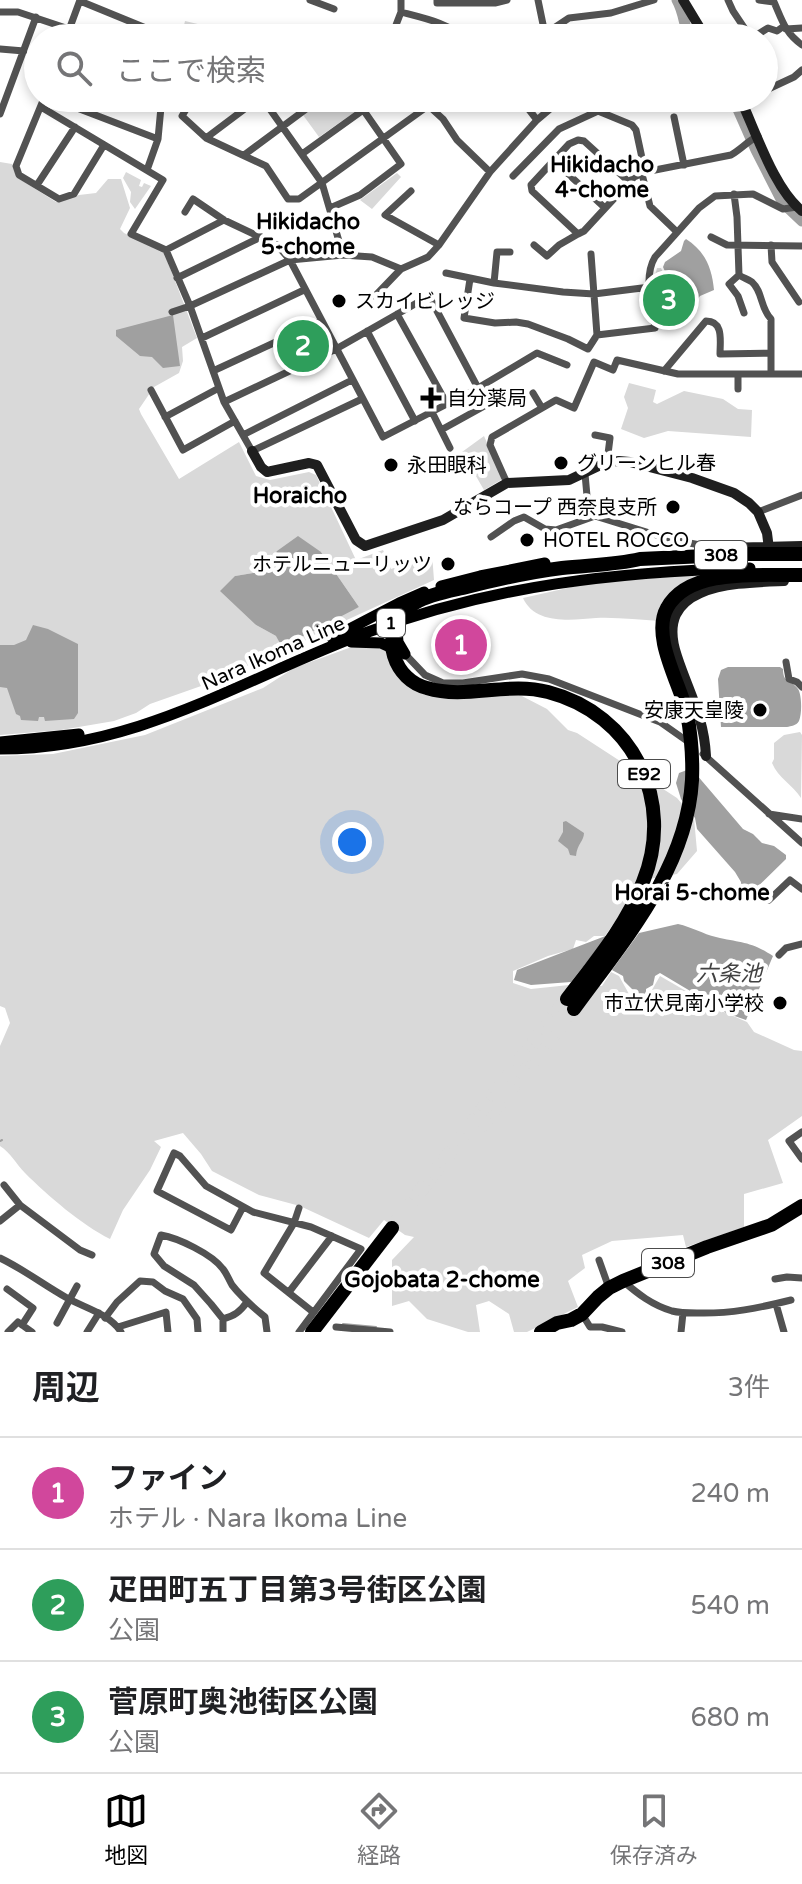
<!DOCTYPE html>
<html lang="ja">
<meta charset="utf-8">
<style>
body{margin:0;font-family:"Varela Round","Noto Sans JP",sans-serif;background:#f2f2f2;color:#202124}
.you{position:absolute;left:352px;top:842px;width:28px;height:28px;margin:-20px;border:6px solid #fff;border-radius:50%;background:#1a73e8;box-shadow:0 0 0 12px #1a73e833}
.badge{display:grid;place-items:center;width:52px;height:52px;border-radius:50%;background:#000;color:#fff;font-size:26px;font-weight:700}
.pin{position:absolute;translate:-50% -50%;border:4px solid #fff;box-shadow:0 2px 8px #0006}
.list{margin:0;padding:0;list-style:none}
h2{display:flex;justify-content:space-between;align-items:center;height:104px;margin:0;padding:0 32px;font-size:34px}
h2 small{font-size:26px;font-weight:400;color:#757577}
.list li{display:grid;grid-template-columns:52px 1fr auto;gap:24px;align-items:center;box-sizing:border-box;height:112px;padding:0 32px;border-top:2px solid #e0e0e0}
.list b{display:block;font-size:30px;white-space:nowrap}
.list p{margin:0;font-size:26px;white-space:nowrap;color:#757577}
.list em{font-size:26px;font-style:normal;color:#757577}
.icon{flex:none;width:44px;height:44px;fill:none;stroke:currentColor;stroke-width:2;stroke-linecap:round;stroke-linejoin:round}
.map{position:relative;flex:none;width:802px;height:1332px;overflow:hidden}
.search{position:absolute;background:#fff;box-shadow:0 4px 12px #0003;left:24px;right:24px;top:24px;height:88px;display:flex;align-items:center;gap:20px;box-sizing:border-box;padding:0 28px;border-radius:44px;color:#757577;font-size:30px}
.sheet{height:440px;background:#fff}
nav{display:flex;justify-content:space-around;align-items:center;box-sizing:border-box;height:112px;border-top:2px solid #e0e0e0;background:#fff;font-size:22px;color:#757577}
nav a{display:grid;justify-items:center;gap:4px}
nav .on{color:#000}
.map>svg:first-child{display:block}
</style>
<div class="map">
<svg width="802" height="1332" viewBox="0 0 802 1332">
<rect width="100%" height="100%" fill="#fff"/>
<path fill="#d9d9d9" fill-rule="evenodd" d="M 185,21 L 202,25 L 226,38 L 181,38 Z
M 326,98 L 351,98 L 359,109 L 319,137 L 303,115 Z
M 0,162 L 12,164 L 18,178 L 56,202 L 79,195 L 96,193 L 108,179 L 121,179 L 130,208 L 120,229 L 124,233 L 164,252 L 197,338 L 182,347 L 183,361 L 179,373 L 154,387 L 139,409 L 141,414 L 179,479 L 239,442 L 256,476 L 270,480 L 309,472 L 316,475 L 356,560 L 383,550 L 391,569 L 432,554 L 434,580 L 314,635 L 298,645 L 281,650 L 221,679 L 150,704 L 136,713 L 114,721 L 61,730 L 0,735 ZM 321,552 L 359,607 L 276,636 L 256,625 L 235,576 L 265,571 L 271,560 Z
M 126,172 L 141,180 L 139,186 L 142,187 L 144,183 L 151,186 L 135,209 L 130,202 L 131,192 L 123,178 Z
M 397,173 L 401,177 L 372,209 L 360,200 Z
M 657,268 L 661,268 L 674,296 L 692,304 L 671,326 L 659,327 L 653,284 Z
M 319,325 L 330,347 L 287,367 L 277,346 Z
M 629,383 L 656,390 L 653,402 L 657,404 L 684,391 L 723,399 L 738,409 L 752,410 L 751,437 L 668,431 L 644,438 L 621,429 L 628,408 L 624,397 Z
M 484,436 L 502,477 L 501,480 L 484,490 L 462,452 Z
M 700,574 L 705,577 L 660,621 C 639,620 617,617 596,618 C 572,620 535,625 523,598 L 585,584 Z
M 357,645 L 385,649 C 390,665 394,676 408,686 L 518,694 L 547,709 L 568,730 L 577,733 L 677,798 L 694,818 L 697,851 L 677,874 L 644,880 L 605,936 L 594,936 L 586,942 L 576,940 L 573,949 L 548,956 L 513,971 L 513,983 L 531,989 L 569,985 L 602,986 L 611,972 L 619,976 L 629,994 L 649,995 L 660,976 L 717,1009 L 747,1022 L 754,1032 L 794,1050 L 802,1051 L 802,1116 L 768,1140 L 783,1183 L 744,1194 L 744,1227 L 686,1247 L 683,1235 L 612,1241 L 582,1255 L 585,1268 L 568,1281 L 578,1307 L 527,1332 L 514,1332 L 509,1314 L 489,1301 L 476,1305 L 480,1332 L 468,1332 L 427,1319 L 409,1301 L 392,1306 L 392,1260 L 414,1237 L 405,1235 L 384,1220 L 369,1238 L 300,1206 L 259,1195 L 212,1171 L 201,1154 L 183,1133 L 154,1141 L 161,1147 L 150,1170 L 123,1210 L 110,1239 C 82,1225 48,1196 25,1173 C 16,1164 11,1153 0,1146 L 0,1046 L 10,1023 L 5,1008 L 0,1006 L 0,756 L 53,754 L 145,735 L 263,688 L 294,668 Z
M 800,732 L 802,735 L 801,798 C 793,785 778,778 772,763 L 774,759 L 774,743 L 784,735 Z"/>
<path fill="#a0a0a0" d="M 686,239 C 705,251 712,268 714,290 L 700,296 L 695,303 L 675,294 L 663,267 L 665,262 L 681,251 L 684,241 Z
M 173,315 L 180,366 L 163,368 L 152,357 L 140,356 L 116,336 L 116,330 Z
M 298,536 L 321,552 L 359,607 L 282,647 L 276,636 L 256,625 L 220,591 L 235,576 L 265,571 L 277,551 Z
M 33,625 L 48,629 L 78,644 L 78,713 L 74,719 L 45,721 L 44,717 L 39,717 L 38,721 L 21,720 L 20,716 L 16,714 L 7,688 L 0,687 L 0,645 L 14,645 L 26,640 Z
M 728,667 L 780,667 L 783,669 C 783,684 791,679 798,689 C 802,695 802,714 799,721 C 796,726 791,726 787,727 L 721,727 L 718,679 L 721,670 Z
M 687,770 L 696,774 L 743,829 L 753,834 L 762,843 L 774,846 L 786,855 L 786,859 L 743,901 L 741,896 L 741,882 L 735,872 L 697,829 L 695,818 L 681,799 L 676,783 L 679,773 Z
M 566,821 L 584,833 C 584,841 577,844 576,856 L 570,855 L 568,849 L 558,841 L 563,832 L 563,822 Z
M 678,924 C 692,927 703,934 716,937 C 741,943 750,941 773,956 L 746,1020 L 726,1013 L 716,1004 L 702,998 L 660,973 L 655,976 L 653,985 L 646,989 L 646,996 L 639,996 L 624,981 L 623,976 L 612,970 L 639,933 Z
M 608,935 L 571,982 L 531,985 L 514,980 L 517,970 Z"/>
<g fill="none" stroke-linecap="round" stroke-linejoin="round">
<path stroke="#a0a0a0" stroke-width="2" d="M 0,1141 L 2,1140
M 343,1324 L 376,1327"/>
<path stroke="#a0a0a0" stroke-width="11" d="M 677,0 C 684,12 684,25 689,38
M 733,98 L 756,150 L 783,203 L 802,221"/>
<path stroke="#d9d9d9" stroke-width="14" stroke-dasharray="14 7" stroke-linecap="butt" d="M 480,1128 L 574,1009
M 392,1228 L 567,999"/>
<path stroke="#525252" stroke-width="7" d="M 310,0 L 334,9
M 437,0 L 437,3 L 495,3 L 507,0
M 538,0 L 545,34 L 569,18 L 611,13 L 654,0
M 728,0 L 733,11 L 751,38
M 759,0 L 774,2 C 782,20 785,33 802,45
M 80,1 L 163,35 L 162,38
M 0,12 L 18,12 L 69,29
M 401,12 C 419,17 451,23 462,38
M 786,29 L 802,28
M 66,38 L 80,0
M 312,38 L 327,38
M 344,38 L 349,34 L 359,38
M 391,38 L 401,12 L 401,0
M 752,38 L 768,28 L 777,31 L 784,26
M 0,49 L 24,51
M 764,91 L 794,77 L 802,70
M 44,98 L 16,166 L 19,175 L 59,199 L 74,194 L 104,145
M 81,98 L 77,108 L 158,139
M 137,98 L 161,107 L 158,139 L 147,170
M 193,98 L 182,116 L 206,138 L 266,166 L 288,199 L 299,199 L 439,98
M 262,98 L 322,183 L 343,255
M 420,98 L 443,119 L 457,140 L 490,172
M 520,98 L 537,120
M 41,107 L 163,180 L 131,234 L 166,250 L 190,306 L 224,402 L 252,451 L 362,399
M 0,114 L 36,17
M 674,117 L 684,165
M 206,138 L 259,98
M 302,154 L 380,98
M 244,155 L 321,98
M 554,161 L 605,208
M 642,174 L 650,206 L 677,232
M 513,176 L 559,129 L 598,111 L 632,125 L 636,130 L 645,172
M 629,182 L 584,141 L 578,140 L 569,144 L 531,185 L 532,191 L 578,234 L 584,231 L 634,177 L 645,172 L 731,155 C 741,149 748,141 758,136
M 37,185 L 75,127
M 411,191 L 385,215 L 439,245
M 734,194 L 737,217 L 739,275 C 743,278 748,279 752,282 C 763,292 760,308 771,319 L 771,373
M 330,208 L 360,195 L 401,164 L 355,98
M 185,212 L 193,199 L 224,220 L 277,245 L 290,260 L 383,437 L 478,388 L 537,353 L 567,365
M 711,237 L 727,245 L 802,246
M 534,245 L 547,256 L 559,245 L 578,234
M 771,245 L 772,262 L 799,302
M 166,250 L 224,220
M 510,252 L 497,252 L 494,283 L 563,292 L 594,294 L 650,287
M 446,273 L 494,283
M 739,275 L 729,284 L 738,296 L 744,313
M 177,278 L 261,237
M 470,279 L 464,318 L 495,323 L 516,322 L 528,324 L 568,339 L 588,349 L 597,335 L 591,254
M 375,296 L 401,269
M 172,312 L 190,306 L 290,260 L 343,255 L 372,257 L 401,269 L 428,257 L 439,245 L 490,172 L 537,120 L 550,109 L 571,98
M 397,314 L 447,404
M 367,331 L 415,421
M 597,335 L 655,328 C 652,306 643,277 655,257 L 699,208 L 715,196 L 753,194 L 783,209 L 797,207
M 202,338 L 304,290
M 213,371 L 321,321
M 664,371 L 706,321 C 724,321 720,341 720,354 L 771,353
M 738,374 L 738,389
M 151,390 L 183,450 L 235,421
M 533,393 L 542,408
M 224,402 L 336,349 L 429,296 L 478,388
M 432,412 L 450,448
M 165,417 L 219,388
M 441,430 L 488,404
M 243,435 L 352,380
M 595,435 L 610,438 L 607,462
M 585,474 L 587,496 L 595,516
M 507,483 L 490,445 L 492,437 L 556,400 L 574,408 L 594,362 L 613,370 L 617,360 L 678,374 L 802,374
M 758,512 L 802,495
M 491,537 L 514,521 L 524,517 L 545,529 L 556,530 L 595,516 L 669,539 L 705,546
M 405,654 L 425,675 L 443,683 L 463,683 L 522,674 L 549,679 L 660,722 L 687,741
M 786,662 L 789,679 L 797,682 L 802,687
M 703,754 L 802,843
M 769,814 L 802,819
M 769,900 L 790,880 L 802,889
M 779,955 L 786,948 L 802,944
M 802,1132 L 789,1141 L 802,1159
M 4,1185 L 20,1205
M 243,1207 L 231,1230 L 157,1191 L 174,1153 L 180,1156 L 206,1186 L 253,1212 L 311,1227 L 361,1249 L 299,1332
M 299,1208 L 294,1223 L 264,1273 L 313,1312
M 0,1221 L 20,1205 L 80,1250 L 92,1255
M 0,1258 C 23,1269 44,1285 67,1298 C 85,1308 110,1314 121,1332
M 599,1260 L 609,1288
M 775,1279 L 787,1277 L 802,1278
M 623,1281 C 638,1294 652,1305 672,1311 C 680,1313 688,1313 697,1313 C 730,1314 759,1308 791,1300
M 7,1289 L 33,1308 L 22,1325
M 289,1292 L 332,1236
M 776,1304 L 784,1332
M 582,1314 L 590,1327 L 602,1327 L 622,1332
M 105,1318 L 117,1302 L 140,1281 L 153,1282 L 165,1291 L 183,1299 L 197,1319 L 198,1332
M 223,1319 C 234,1316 240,1312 247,1302
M 57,1323 L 77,1286
M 118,1327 L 166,1312 L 168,1332
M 336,1327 L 390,1332
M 8,1332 L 18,1322 L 32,1332
M 87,1332 L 99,1313
M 223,1332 L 223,1319 L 211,1304 L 194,1285 L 164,1266 L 154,1254 L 161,1235 C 178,1238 212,1254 223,1269 C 227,1274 229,1280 232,1285 C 242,1298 253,1307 265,1317 L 267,1332
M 681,1332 L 683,1313"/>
<path stroke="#1f1f1f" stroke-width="10" d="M 683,0 L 706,38
M 740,98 C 756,132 774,189 802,211
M 252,451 L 261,467 L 267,472 L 309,463 L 317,465 L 356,540 L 365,546 L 443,520 L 507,483 L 569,480 L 607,462 L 619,461 L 630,462 L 692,478 L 734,493 L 749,503 L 758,512 L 767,533 L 769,549
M 705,546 L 722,548 L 802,546
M 706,756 C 704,716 689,693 677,656 C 652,583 736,583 784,581"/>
<path stroke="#000" stroke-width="11" d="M 441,586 L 480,576 L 545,563
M 332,638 L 399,603 L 424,592
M 351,642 L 381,643 L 405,654 L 398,642 L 397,630
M 0,742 L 79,734
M 0,749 C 140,749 243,678 368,632 C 494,585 616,572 750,568"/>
<path stroke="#000" stroke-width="14" d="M 567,999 C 595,962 626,926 643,882 C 676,801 633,714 548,692 C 508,681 466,700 427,688 C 411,684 399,672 394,656 C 388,636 397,614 415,603 C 430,594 450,591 467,587 C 498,579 530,572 562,568 C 588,565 615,565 640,559 L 749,554 L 802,554
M 574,1009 C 624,940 687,869 692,780 C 693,757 691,735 687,713 C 680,684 651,636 667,608 C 689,567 762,576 802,575
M 312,1332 L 392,1228
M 541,1332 L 557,1323 L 571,1320 L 582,1314 L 598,1297 L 609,1288 L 623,1281 L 707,1247 L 771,1225 L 802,1206"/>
</g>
<g fill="#000" stroke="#fff" stroke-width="3">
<circle cx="339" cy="301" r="8"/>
<path d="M427 386h8v8h8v8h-8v8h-8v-8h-8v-8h8z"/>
<circle cx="561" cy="463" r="8"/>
<circle cx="391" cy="465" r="8"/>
<circle cx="673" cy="507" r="8"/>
<circle cx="527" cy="540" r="8"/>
<circle cx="448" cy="564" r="8"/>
<circle cx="760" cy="710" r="8"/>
<circle cx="780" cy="1003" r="8"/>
</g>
<g text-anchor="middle" stroke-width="8" stroke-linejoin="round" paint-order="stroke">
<g fill="#fff" stroke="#4c4c4c" stroke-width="2">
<rect x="695" y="541" width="52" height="28" rx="6"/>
<rect x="377" y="609" width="28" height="28" rx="6"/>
<rect x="618" y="760" width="52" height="28" rx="6"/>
<rect x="642" y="1249" width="52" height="28" rx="6"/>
</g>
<g font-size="18" font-weight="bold" fill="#000">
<text x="721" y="561">308</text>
<text x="391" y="629">1</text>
<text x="644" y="780">E92</text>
<text x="668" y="1269">308</text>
</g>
<g font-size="20" fill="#000" stroke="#fff" text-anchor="start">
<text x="355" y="308">スカイビレッジ</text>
<text x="447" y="405">自分薬局</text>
<text x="577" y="470">グリーンヒル春</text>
<text x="407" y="472">永田眼科</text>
<text x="657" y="514" text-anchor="end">ならコープ 西奈良支所</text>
<text x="543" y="547">HOTEL ROCCO</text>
<text x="432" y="571" text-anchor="end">ホテルニューリッツ</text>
<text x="744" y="717" text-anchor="end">安康天皇陵</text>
<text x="764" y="1010" text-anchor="end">市立伏見南小学校</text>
</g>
<g font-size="20" fill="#000" stroke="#fff">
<text transform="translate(273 653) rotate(-24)" y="7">Nara Ikoma Line</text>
</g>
<g font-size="22" font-weight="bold" fill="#000" stroke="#fff">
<text x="602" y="172">Hikidacho<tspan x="602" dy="25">4-chome</tspan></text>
<text x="308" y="229">Hikidacho<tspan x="308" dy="25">5-chome</tspan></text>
<text x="300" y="503">Horaicho</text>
<text x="692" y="900">Horai 5-chome</text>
<text x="442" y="1287">Gojobata 2-chome</text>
</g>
<g font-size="22" font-style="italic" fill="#414141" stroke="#fff">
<text x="729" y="981">六条池</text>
</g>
</g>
</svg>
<div class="you"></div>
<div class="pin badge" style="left:461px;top:645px;background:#d1479c">1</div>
<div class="pin badge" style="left:303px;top:346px;background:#2e9e5b">2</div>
<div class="pin badge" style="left:669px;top:300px;background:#2e9e5b">3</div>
<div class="search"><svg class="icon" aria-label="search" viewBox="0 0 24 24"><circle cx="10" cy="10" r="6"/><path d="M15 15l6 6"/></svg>ここで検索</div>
</div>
<section class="sheet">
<h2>周辺<small>3件</small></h2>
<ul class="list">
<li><span class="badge" style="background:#d1479c">1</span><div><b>ファイン</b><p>ホテル · Nara Ikoma Line</p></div><em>240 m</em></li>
<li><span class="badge" style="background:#2e9e5b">2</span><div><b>疋田町五丁目第3号街区公園</b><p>公園</p></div><em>540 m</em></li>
<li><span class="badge" style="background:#2e9e5b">3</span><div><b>菅原町奥池街区公園</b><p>公園</p></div><em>680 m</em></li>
</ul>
</section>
<nav>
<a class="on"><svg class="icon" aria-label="map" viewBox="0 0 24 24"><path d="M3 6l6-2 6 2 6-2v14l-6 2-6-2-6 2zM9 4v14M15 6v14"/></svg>地図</a>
<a><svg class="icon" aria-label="directions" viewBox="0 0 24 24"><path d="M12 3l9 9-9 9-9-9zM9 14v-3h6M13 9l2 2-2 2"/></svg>経路</a>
<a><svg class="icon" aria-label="saved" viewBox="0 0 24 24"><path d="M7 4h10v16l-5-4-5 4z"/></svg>保存済み</a>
</nav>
